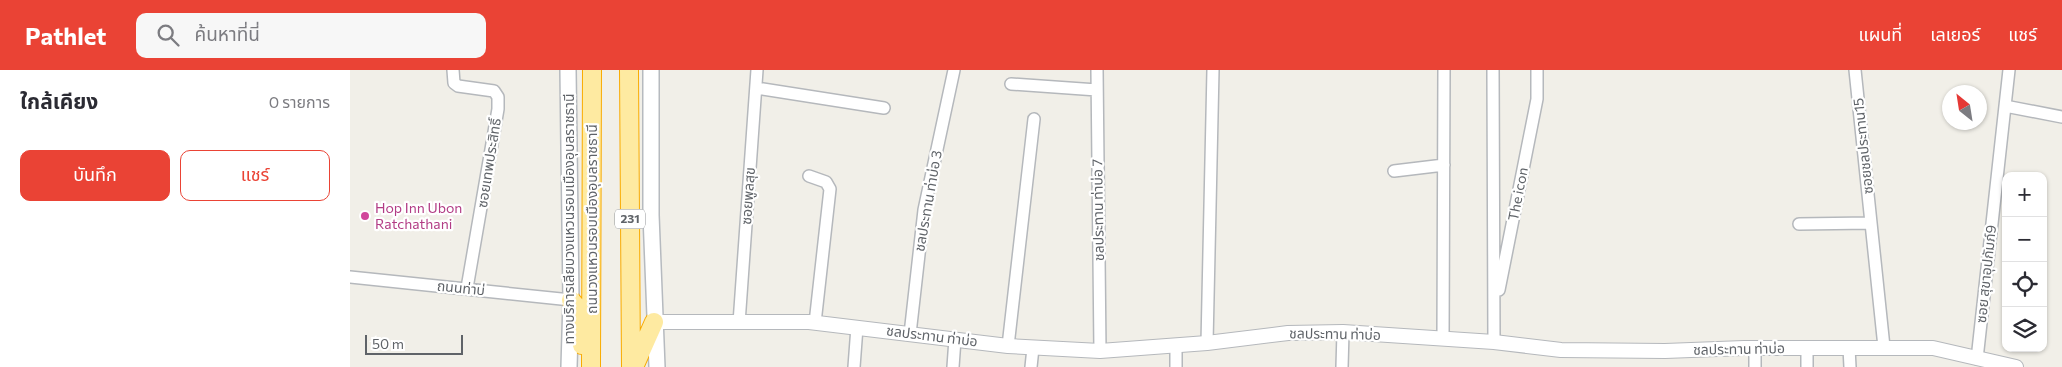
<!DOCTYPE html>
<html lang="th">
<meta charset="utf-8">
<style>
body{margin:0;font-family:Commissioner,"Noto Sans Thai",sans-serif;background:#f7f7f7;color:#2b2b33}
.controls{position:absolute;right:15px;bottom:15px;display:grid;overflow:hidden;border-radius:10px;box-shadow:0 1px 4px #0004}
.controls button{width:45px;height:45px;display:grid;place-items:center;padding:0;border:0;border-bottom:1px solid #e1e1e2;background:#fff;color:#2b2b33;font:25px sans-serif}
.compass{position:absolute;left:1592px;top:15px;width:45px;height:45px;border-radius:50%;background:#fff;box-shadow:0 1px 4px #0004;rotate:330deg}
.scale{position:absolute;left:15px;bottom:12px;width:98px;box-sizing:border-box;padding-left:5px;border:2px solid #5f6368;border-top:0;font-size:14px;line-height:18px;white-space:nowrap;color:#5f6368;-webkit-text-stroke:4px #fff;paint-order:stroke}
.list{margin:0;padding:0;list-style:none}
h2{display:flex;justify-content:space-between;align-items:center;height:65px;margin:0;padding:0 20px;font-size:21px}
h2 small{font-size:16px;font-weight:400;color:#7c7c81}
.actions{display:flex;gap:10px;padding:15px 20px}
.actions a{flex:1;padding:11px 0;border:1px solid #ea4335;border-radius:10px;text-align:center;font-size:18px;color:#ea4335}
.actions .main{background:#ea4335;color:#fff}
.icon{flex:none;width:28px;height:28px;fill:none;stroke:currentColor;stroke-width:2;stroke-linecap:round;stroke-linejoin:round}
.map{position:relative;flex:none;width:1712px;height:297px;overflow:hidden}
header{display:flex;align-items:center;gap:30px;box-sizing:border-box;height:70px;padding:0 25px;background:#ea4335;color:#fff}
header strong{font-size:24px}
nav{display:flex;gap:28px;margin-inline-start:auto;font-size:18px}
.search{width:350px;height:45px;background:#f7f7f7;display:flex;align-items:center;gap:12px;box-sizing:border-box;padding:0 18px;border-radius:10px;color:#7c7c81;font-size:19px}
main{display:flex}
aside{flex:1;background:#fff}
.map>svg:first-child{display:block}
</style>
<header>
<strong>Pathlet</strong>
<div class="search"><svg class="icon" aria-label="search" viewBox="0 0 24 24"><circle cx="10" cy="10" r="6"/><path d="M15 15l6 6"/></svg>ค้นหาที่นี่</div>
<nav><a>แผนที่</a><a>เลเยอร์</a><a>แชร์</a></nav>
</header>
<main>
<aside>
<h2>ใกล้เคียง<small>0 รายการ</small></h2>
<ul class="list">
</ul>
<div class="actions"><a class="main">บันทึก</a><a>แชร์</a></div>
</aside>
<div class="map">
<svg width="1712" height="297" viewBox="0 0 1712 297">
<rect width="100%" height="100%" fill="#f1efe8"/>
<g fill="none" stroke-linecap="round" stroke-linejoin="round">
<defs>
<path id="minor" d="M 103,0 L 104,13 L 108,16 L 144,21 L 148,27 L 148,39 L 117,218
M 747,0 L 750,281
M 1143,0 L 1144,272
M 1505,0 L 1534,277
M 661,14 L 747,20
M 406,18 L 534,38
M 1655,36 L 1712,47
M 1044,101 L 1094,95
M 459,106 L 476,112 L 480,119 L 465,253
M 1449,154 L 1520,153
M 0,207 L 221,230
M 1149,220 L 1187,29 L 1187,0
M 389,253 L 407,0
M 560,264 L 574,140 L 604,0
M 1093,268 L 1094,0
M 857,273 L 863,0
M 658,276 L 684,49
M 1457,278 L 1457,297
M 1499,278 L 1500,297
M 1627,289 L 1659,0
M 504,297 L 507,257
M 603,297 L 605,269
M 681,297 L 683,278
M 826,297 L 826,275
M 992,297 L 993,262
M 1405,297 L 1405,278"/>
<path id="tertiary" d="M 304,252 L 459,252 L 658,276 L 750,281 L 857,273 L 938,263 L 993,262 L 1144,272 L 1211,280 L 1315,281 L 1394,278 L 1583,278 L 1666,297"/>
<path id="secondary" d="M 218,0 L 221,230 L 219,297
M 301,0 L 301,145 L 307,297"/>
<path id="trunk" d="M 279,0 L 281,297
M 221,230 L 227,237 L 232,275
M 241,297 L 242,0
M 284,297 L 304,252"/>
</defs>
<use href="#minor" stroke="#b5b8bc" stroke-width="14"/>
<use href="#tertiary" stroke="#b5b8bc" stroke-width="16"/>
<use href="#secondary" stroke="#b6babf" stroke-width="18"/>
<use href="#trunk" stroke="#f9ab00" stroke-width="20"/>
<use href="#minor" stroke="#fff" stroke-width="11"/>
<use href="#tertiary" stroke="#fff" stroke-width="14"/>
<use href="#secondary" stroke="#fff" stroke-width="15"/>
<use href="#trunk" stroke="#feeaa1" stroke-width="18"/>
</g>
<circle fill="#d1479c" stroke="#fff" stroke-width="2" cx="15" cy="146" r="5"/>
<g text-anchor="middle" stroke-width="4.5" stroke-linejoin="round" paint-order="stroke">
<rect fill="#fff" stroke="#8f9295" stroke-width="1" x="265" y="139.5" width="30" height="19" rx="4"/>
<g font-size="12" font-weight="bold" fill="#5f6368">
<text x="280" y="153">231</text>
</g>
<g font-size="14" fill="#5f6368" stroke="#fff">
<text transform="translate(1513 76) rotate(-96)" y="5">ซอยชลประทาน15</text>
<text transform="translate(139 93) rotate(-81)" y="5">ซอยเทพประสิทธิ์</text>
<text transform="translate(1168 124) rotate(-79)" y="5">The icon</text>
<text transform="translate(398 126) rotate(-86)" y="5">ซอยพูลสุข</text>
<text transform="translate(578 131) rotate(-80)" y="5">ชลประทาน ท่าบ่อ 3</text>
<text transform="translate(748 140) rotate(-91)" y="5">ชลประทาน ท่าบ่อ 7</text>
<text transform="translate(219 149) rotate(-90)" y="5">ทางบริการเลียบวงแหวนรอบเมืองอุบลราชธานี</text>
<text transform="translate(242 149) rotate(-90)" y="5">ถนนวงแหวนรอบเมืองอุบลราชธานี</text>
<text transform="translate(1636 204) rotate(-84)" y="5">ซอย สุขาอุปกัมภ์9</text>
<text transform="translate(111 218) rotate(6)" y="5">ถนนท่าบ่</text>
<text transform="translate(985 264) rotate(1)" y="5">ชลประทาน ท่าบ่อ</text>
<text transform="translate(582 266) rotate(7)" y="5">ชลประทาน ท่าบ่อ</text>
<text transform="translate(1389 279) rotate(-1)" y="5">ชลประทาน ท่าบ่อ</text>
</g>
<g font-size="14" fill="#b23c85" stroke="#fff" text-anchor="start">
<text x="25" y="143">Hop Inn Ubon<tspan x="25" dy="16">Ratchathani</tspan></text>
</g>
</g>
</svg>
<div class="controls">
<button>+</button>
<button>−</button>
<button><svg class="icon" aria-label="locate" viewBox="0 0 24 24"><circle cx="12" cy="12" r="6"/><path d="M12 2v4M12 18v4M2 12h4M18 12h4"/></svg></button>
<button><svg class="icon" aria-label="layers" viewBox="0 0 24 24"><path d="M12 4l9 5-9 5-9-5zM3 14l9 5 9-5"/></svg></button>
</div>
<svg class="compass" viewBox="-18 -18 36 36"><path d="M0-13l5 13h-10z" fill="#e53935"/><path d="M0 13l5-13h-10z" fill="#7c7c81"/></svg>
<div class="scale">50 m</div>
</div>
</main>
